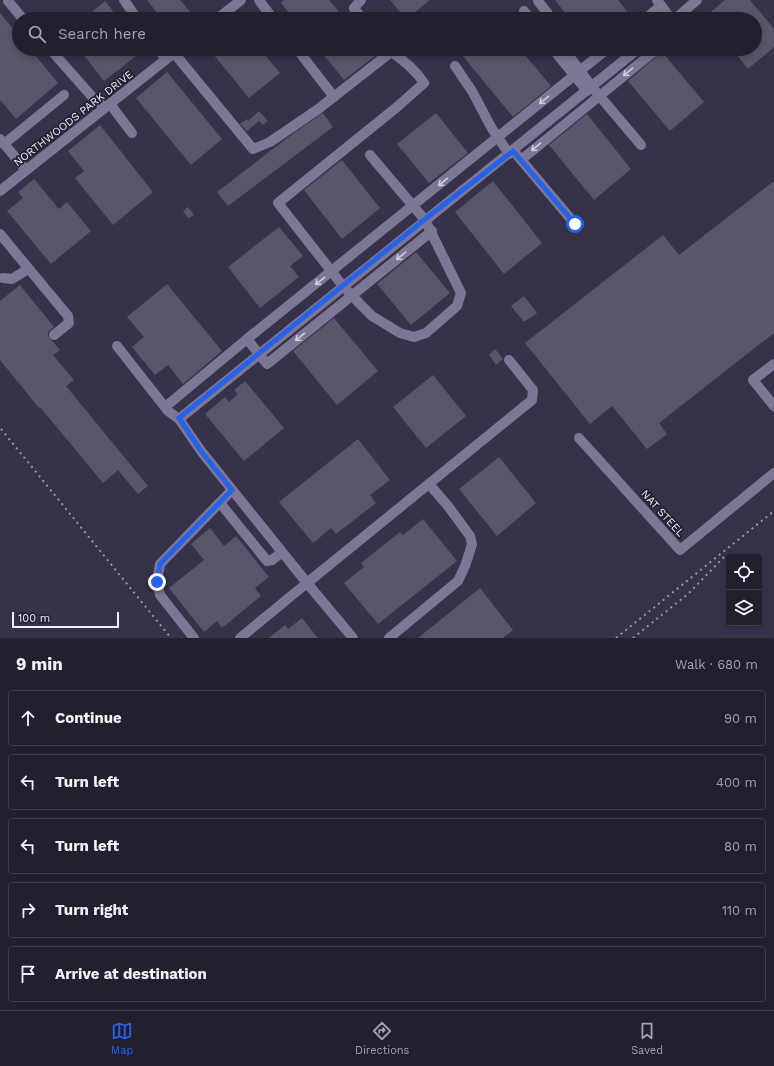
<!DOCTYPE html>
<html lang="en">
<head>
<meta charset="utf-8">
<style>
  body { margin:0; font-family:"Work Sans",sans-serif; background:#2e2c3a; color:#f1f3f6 }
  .controls { position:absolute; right:12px; bottom:12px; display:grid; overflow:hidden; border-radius:4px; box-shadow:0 2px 6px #0003 }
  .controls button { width:36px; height:36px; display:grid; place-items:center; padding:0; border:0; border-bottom:1px solid #3f3d4a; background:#221f2e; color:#f1f3f6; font:20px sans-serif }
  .scale { position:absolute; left:12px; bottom:10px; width:107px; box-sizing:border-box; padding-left:4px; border:2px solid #f3f0fd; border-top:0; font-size:11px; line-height:14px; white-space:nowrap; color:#f3f0fd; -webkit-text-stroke:3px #252032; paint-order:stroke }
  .stop { position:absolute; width:12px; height:12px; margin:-9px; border:3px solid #2563eb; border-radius:50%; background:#fff }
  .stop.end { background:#2563eb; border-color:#fff; box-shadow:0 1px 4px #0008 }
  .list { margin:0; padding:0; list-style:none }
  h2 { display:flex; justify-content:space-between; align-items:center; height:52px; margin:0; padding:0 16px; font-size:17px }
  h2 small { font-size:13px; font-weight:400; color:#a2a2aa }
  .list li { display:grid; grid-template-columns:26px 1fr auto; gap:12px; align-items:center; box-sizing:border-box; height:56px; margin:0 8px 8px; padding:0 8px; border:1px solid #3f3d4a; border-radius:4px }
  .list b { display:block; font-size:15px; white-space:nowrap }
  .list em { font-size:13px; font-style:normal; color:#a2a2aa }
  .icon { flex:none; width:22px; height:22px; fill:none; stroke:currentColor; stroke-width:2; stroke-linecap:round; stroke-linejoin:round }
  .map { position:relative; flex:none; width:774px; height:638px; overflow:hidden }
  .search { position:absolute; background:#221f2e; box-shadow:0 2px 6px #0003; left:12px; right:12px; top:12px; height:44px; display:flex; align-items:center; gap:10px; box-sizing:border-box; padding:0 14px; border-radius:22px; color:#a2a2aa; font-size:15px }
  .sheet { height:372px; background:#221f2e }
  nav { display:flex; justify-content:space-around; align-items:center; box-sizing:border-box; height:56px; border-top:1px solid #3f3d4a; background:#221f2e; font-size:11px; color:#a2a2aa }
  nav a { display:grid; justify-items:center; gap:2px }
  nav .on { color:#2563eb }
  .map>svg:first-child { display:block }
  .built { fill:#37314a; fill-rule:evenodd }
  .building { fill:#5a556a }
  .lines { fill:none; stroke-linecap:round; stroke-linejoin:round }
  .minor { stroke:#7d7694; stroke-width:10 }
  .rail { stroke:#9a96a6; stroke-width:2; stroke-dasharray:2 4; stroke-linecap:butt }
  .oneway { stroke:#d0cbde }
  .route { stroke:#2563eb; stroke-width:5 }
  .labels { text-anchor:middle; stroke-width:3.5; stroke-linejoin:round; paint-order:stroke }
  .street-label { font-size:11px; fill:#f3f0fd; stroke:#252032 }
</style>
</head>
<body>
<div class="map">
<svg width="774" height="638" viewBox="0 0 774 638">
  <rect width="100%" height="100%" fill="#2e293d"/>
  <path class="built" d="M 0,0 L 774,0 L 774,638 L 0,638 ZM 19,19 L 755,19 L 755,49 L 19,49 ZM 729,557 L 759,557 L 759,623 L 729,623 Z"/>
  <g class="building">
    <path d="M 147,0 L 180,0 L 191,13 L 183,19 L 162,19 Z"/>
    <path d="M 284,0 L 329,0 L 345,19 L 294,19 L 281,3 Z"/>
    <path d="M 390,0 L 430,0 L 407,19 L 406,19 Z"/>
    <path d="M 555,0 L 618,0 L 633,19 L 570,19 Z"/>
    <path d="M 725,0 L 750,0 L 774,29 L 774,47 L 748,69 L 732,49 L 755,49 L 755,19 L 702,19 Z"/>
    <path d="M 105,1 L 119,19 L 83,19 Z"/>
    <path d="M 0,13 L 19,36 L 19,49 L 30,49 L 58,83 L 16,119 L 0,100 Z"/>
    <path d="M 79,49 L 145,49 L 104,81 Z"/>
    <path d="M 209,49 L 260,49 L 280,73 L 249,98 Z"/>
    <path d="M 319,49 L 369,49 L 375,56 L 344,80 Z"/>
    <path d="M 457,49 L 520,49 L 551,86 L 513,117 Z"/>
    <path d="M 662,52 L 704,102 L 670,131 L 628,81 Z"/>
    <path d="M 167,72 L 222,139 L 191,165 L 136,98 Z"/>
    <path d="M 259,111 L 268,121 L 263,125 L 259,121 L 247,131 L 240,124 L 247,119 L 248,121 Z"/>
    <path d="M 323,113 L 333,127 L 228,206 L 217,192 L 291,135 Z"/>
    <path d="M 436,113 L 468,153 L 429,183 L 397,144 Z"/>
    <path d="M 587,114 L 631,169 L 594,200 L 549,145 Z"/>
    <path d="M 100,125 L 153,192 L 113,225 L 75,178 L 84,171 L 68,151 Z"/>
    <path d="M 342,160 L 380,208 L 342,239 L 304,190 Z"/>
    <path d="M 34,179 L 59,209 L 67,202 L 91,231 L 51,264 L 7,211 L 23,198 L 18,192 Z"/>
    <path d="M 493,181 L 542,243 L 504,274 L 455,212 Z"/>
    <path d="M 774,181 L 774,333 L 659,423 L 667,434 L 647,449 L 612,406 L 590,424 L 525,343 L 663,235 L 679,255 Z"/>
    <path d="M 188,207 L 194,215 L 188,218 L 183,211 Z"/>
    <path d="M 279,227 L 303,256 L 290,266 L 299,277 L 260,308 L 228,267 Z"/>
    <path d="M 416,252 L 450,293 L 411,325 L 377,284 Z"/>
    <path d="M 167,284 L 222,351 L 183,384 L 168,365 L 155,375 L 132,347 L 144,337 L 127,317 Z"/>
    <path d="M 20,285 L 54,327 L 48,332 L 48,336 L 60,350 L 53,355 L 74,380 L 66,386 L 148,486 L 138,494 L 118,470 L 103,483 L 40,407 L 39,408 L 0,360 L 0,301 Z"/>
    <path d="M 524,296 L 537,313 L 524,322 L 511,306 Z"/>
    <path d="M 334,318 L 378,371 L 337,405 L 293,351 Z"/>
    <path d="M 495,349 L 503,359 L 496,365 L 489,355 Z"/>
    <path d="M 433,375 L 466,416 L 426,448 L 393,407 Z"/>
    <path d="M 245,381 L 284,428 L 244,461 L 205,414 L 225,397 L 229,402 L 238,394 L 234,390 Z"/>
    <path d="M 358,439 L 390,480 L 370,495 L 376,503 L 336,534 L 331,528 L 313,543 L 279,502 Z"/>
    <path d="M 499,457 L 536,503 L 497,536 L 459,489 Z"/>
    <path d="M 423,519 L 457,561 L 378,624 L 344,583 L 364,567 L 361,563 L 400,532 L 403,535 Z"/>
    <path d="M 210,528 L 224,546 L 236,536 L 269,577 L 255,588 L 261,596 L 222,628 L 217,621 L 204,632 L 169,588 L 204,560 L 191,544 Z"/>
    <path d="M 480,588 L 513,630 L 503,638 L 418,638 Z"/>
    <path d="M 302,618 L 318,638 L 269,638 L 285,625 L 288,629 Z"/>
  </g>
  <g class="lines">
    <g class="minor">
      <path d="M 124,0 L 137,19"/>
      <path d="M 259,0 L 273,19"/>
      <path d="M 361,0 L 354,8 L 362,19"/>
      <path d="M 657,0 L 671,19"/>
      <path d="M 8,1 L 23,19"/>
      <path d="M 538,1 L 552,19"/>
      <path d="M 524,11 L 530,19"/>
      <path d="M 217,19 L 241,0"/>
      <path d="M 645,19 L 661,6"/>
      <path d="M 675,19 L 697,0"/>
      <path d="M 50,49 L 95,100 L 105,107"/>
      <path d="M 158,49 L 166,59"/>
      <path d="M 297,49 L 334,97"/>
      <path d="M 553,49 L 587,91"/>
      <path d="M 564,49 L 592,87 L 641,145"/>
      <path d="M 174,53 L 253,149 L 270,142 L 317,110 L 391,52"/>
      <path d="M 455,66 L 472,91 L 491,127 L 509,154"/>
      <path d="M 110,104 L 132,133"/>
      <path d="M 0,139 L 26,170"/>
      <path d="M 4,144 L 64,95"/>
      <path d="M 370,155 L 425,220 L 461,293 L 457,306 L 426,333 L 414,337 L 400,333 L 372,316 L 361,305 L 343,286 L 278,203 L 397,107 L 424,83 C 415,69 401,58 387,49"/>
      <path d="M 517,155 L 575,224"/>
      <path d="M 521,160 L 657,49"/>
      <path d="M 0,191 L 179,49"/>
      <path d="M 0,234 L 68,316 L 69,323 L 54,335"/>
      <path d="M 3,278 L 12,279 L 28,269"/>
      <path d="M 247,339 L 607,49"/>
      <path d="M 117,346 L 168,411 L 179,419"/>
      <path d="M 774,364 L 753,380 L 774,406"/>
      <path d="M 165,407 L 247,339 L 267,364 L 432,231"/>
      <path d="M 579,438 L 680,550 L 774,473"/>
      <path d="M 220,503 L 267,561 L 272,560 L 282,552"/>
      <path d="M 194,638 L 160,595 L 157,582 L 160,564 L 232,490"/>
      <path d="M 240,638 L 307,583 L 201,451 L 179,419 C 332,295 486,173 638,49"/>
      <path d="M 353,638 L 307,583 L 532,400 L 533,390 L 509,360"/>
      <path d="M 389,638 L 458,581 L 465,566 L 470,551 L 472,544 L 470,536 L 448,506 L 429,484"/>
    </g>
    <g class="rail">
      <path d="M 1,429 L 171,638"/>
      <path d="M 616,638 L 774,511"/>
      <path d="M 633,638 L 689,593 L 724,557"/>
    </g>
  </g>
  <defs><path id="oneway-shaft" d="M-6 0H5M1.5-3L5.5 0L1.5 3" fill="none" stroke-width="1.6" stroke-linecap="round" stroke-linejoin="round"/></defs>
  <g class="oneway">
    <use href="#oneway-shaft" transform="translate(628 72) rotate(141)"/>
    <use href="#oneway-shaft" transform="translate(544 100) rotate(141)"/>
    <use href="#oneway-shaft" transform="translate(536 147) rotate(140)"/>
    <use href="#oneway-shaft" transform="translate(443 182) rotate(141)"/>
    <use href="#oneway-shaft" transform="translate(401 256) rotate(141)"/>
    <use href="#oneway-shaft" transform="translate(320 281) rotate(142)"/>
    <use href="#oneway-shaft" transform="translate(300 337) rotate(141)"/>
  </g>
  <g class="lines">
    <path class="route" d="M 157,582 L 160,564 L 232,490 L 201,451 L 179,418 L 424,220 L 513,151 L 575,224"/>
  </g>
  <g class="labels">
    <g class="street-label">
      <text transform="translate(73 118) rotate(-38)" y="4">NORTHWOODS PARK DRIVE</text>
      <text transform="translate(663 513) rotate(48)" y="4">NAT STEEL</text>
    </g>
  </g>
</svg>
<div class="controls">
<button><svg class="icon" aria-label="locate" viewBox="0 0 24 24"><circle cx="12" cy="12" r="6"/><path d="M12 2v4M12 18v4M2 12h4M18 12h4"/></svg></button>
<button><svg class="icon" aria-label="layers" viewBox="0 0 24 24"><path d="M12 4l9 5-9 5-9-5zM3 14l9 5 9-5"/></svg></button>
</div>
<div class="scale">100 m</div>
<div class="stop" style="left:575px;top:224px"></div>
<div class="stop end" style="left:157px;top:582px"></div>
<div class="search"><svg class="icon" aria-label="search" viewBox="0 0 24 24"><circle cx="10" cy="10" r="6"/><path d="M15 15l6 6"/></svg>Search here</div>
</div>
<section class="sheet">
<h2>9 min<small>Walk · 680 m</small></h2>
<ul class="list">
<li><svg class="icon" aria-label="ahead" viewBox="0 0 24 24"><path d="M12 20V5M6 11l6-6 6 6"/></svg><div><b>Continue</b></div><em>90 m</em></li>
<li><svg class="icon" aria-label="left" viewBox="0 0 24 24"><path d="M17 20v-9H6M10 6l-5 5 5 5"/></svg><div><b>Turn left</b></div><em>400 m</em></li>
<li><svg class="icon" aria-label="left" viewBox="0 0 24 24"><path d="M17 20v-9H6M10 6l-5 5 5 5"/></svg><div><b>Turn left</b></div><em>80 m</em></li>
<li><svg class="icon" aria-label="right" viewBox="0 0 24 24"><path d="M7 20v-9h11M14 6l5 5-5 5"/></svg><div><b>Turn right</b></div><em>110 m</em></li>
<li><svg class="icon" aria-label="arrive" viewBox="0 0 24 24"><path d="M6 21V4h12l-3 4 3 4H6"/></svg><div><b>Arrive at destination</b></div></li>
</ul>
</section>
<nav>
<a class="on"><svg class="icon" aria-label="map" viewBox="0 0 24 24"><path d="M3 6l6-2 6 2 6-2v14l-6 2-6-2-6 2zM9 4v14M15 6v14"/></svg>Map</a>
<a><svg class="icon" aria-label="directions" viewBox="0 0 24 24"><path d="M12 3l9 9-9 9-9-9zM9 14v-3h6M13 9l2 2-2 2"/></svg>Directions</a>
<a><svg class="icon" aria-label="saved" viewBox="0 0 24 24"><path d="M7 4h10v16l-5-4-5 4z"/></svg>Saved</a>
</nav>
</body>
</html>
